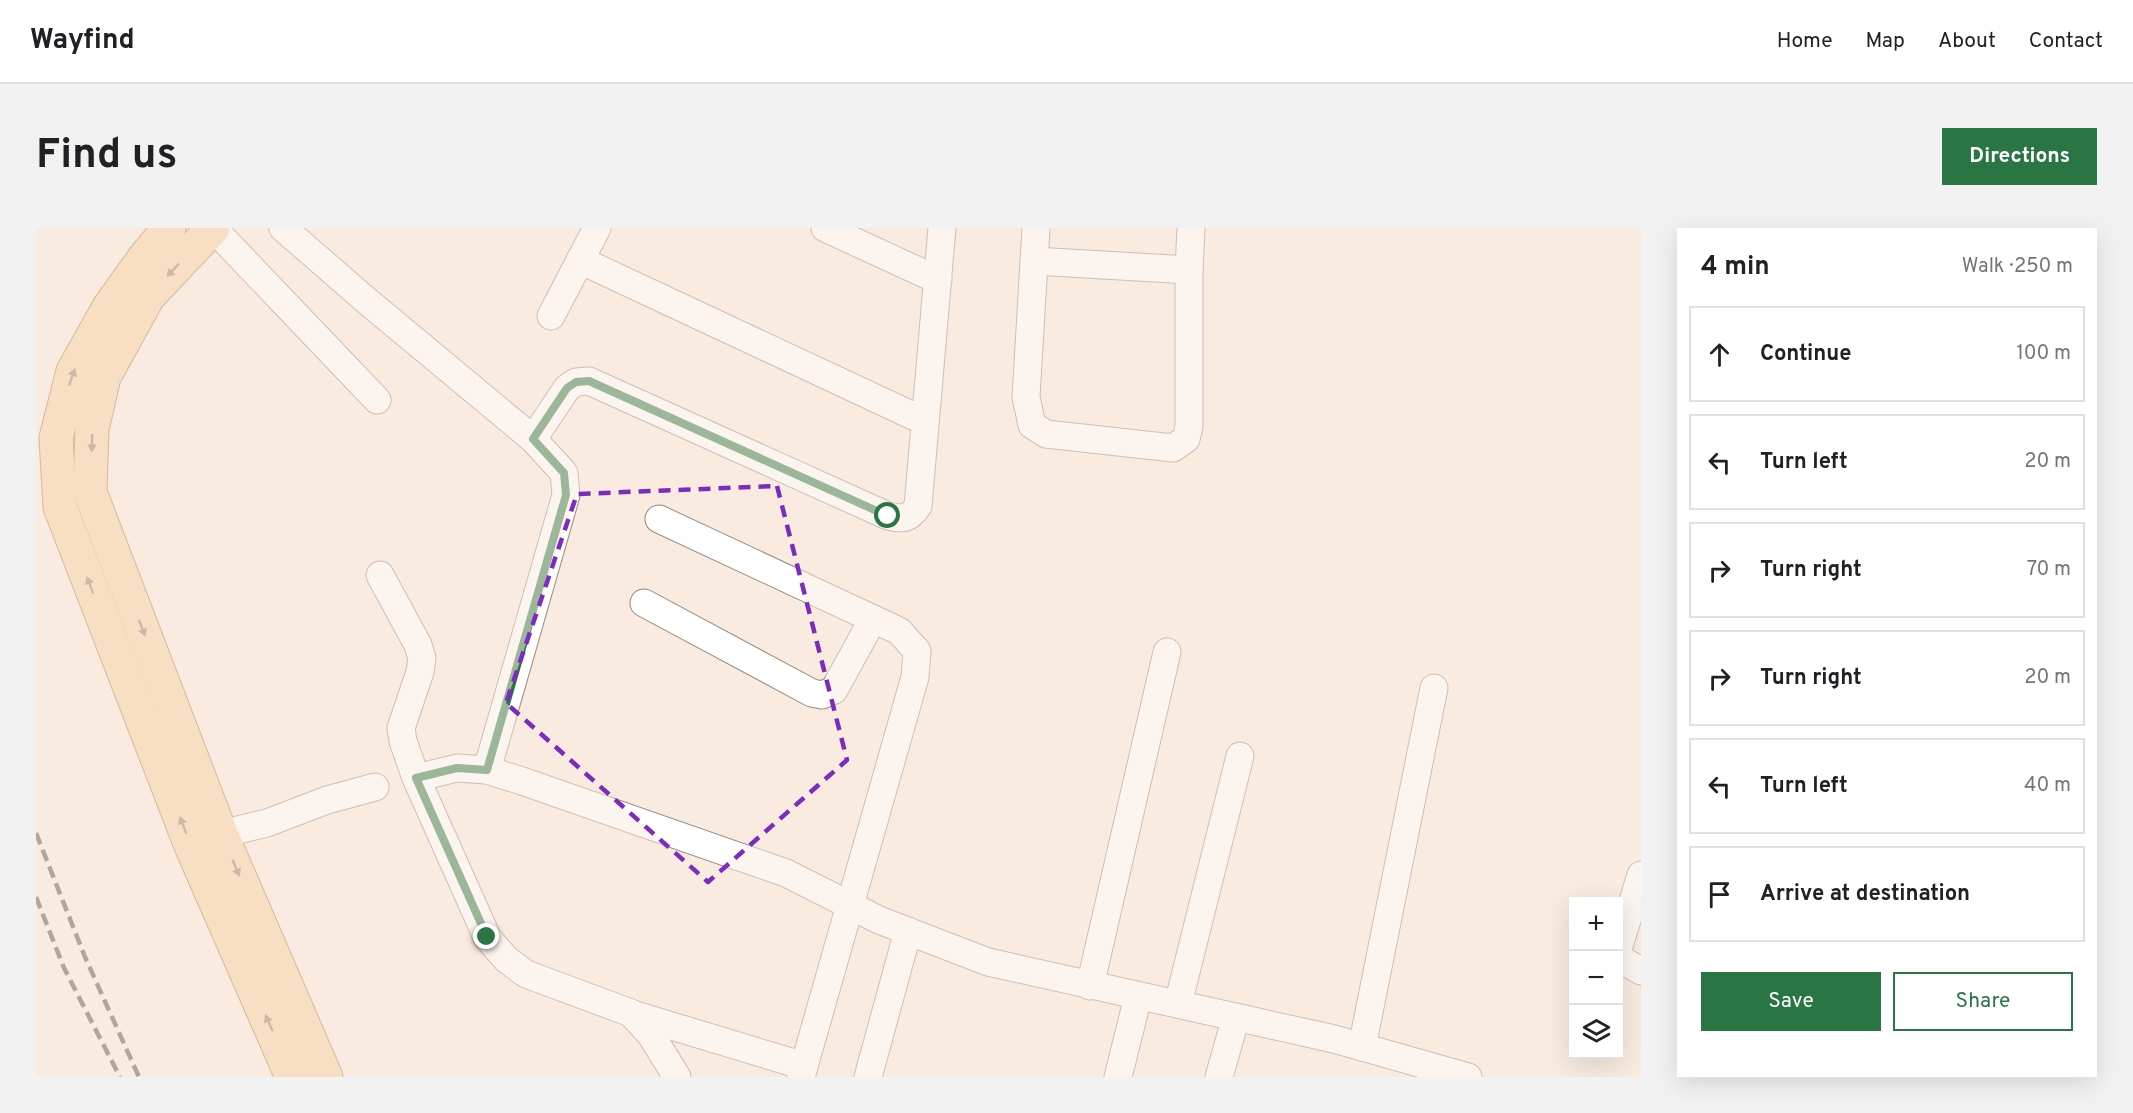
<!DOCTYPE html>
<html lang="en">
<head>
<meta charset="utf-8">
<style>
  body { margin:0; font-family:Overpass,sans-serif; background:#f2f2f2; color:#202124 }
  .controls { position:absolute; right:18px; bottom:18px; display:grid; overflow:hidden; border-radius:0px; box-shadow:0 6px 24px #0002 }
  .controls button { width:54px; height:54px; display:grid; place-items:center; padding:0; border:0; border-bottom:2px solid #e0e0e0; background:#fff; color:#202124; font:30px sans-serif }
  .stop { position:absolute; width:18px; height:18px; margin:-14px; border:4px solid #297543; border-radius:50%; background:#fff }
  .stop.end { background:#297543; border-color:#fff; box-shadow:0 2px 6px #0008 }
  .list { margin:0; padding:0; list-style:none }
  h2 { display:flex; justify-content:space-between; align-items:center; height:78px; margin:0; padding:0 24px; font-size:26px }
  h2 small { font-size:20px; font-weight:400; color:#757577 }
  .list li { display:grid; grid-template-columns:39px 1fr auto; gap:18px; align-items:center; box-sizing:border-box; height:96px; margin:0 12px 12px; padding:0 12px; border:2px solid #e0e0e0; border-radius:0px }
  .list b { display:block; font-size:22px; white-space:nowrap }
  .list em { font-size:20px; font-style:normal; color:#757577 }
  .actions { display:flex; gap:12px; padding:18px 24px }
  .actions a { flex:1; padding:14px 0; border:2px solid #297543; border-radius:0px; text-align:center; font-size:21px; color:#297543 }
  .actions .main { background:#297543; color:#fff }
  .icon { flex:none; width:33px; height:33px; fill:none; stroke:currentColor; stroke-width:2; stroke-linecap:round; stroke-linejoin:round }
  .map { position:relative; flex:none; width:1605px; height:849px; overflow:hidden; border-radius:0px }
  header { display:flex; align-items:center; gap:36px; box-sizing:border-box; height:84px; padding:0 30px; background:#fff; border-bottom:2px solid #e0e0e0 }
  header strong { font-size:28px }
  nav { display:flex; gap:33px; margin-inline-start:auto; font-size:21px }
  .intro { display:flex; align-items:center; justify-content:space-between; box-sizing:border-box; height:144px; padding:0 36px }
  h1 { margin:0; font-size:42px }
  .button { padding:15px 27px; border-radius:0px; background:#297543; color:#fff; font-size:21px; font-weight:700 }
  main { display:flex; gap:36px; padding:0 36px }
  aside { flex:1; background:#fff; border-radius:0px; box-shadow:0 6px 24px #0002 }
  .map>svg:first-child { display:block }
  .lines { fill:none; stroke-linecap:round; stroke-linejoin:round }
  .minor-casing { stroke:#988b81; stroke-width:29 }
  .major-casing { stroke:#a77d49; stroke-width:35 }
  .minor { stroke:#fff; stroke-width:27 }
  .major { stroke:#f5d0a1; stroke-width:33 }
  .rail { stroke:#58524c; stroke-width:4.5; stroke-dasharray:12 6; stroke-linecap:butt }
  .oneway { fill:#967f64 }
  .route { stroke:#297543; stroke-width:8 }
  .marked { fill:none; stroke:#7b2cbf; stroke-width:4.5; stroke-dasharray:12 8; stroke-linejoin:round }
</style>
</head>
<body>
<header>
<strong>Wayfind</strong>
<nav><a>Home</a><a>Map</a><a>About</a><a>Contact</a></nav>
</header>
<div class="intro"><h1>Find us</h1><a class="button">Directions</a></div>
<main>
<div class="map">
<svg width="1605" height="849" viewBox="0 0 1605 849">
  <rect width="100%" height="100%" fill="#f9ebe0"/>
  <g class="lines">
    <g class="minor-casing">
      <g id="minor">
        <path d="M 177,0 L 341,172"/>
        <path d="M 247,0 L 331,73 L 497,211 L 531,160 L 540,154 L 553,153 L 852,288 C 868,291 872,292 882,278 L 906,0"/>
        <path d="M 789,0 L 902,52"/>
        <path d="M 1000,0 L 990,169 L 996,197 L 1010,206 L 1137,220 L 1150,211 L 1153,199 L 1153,42 L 1155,0"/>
        <path d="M 544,32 L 888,193"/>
        <path d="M 998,33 L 1153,42"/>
        <path d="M 515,88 L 561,0"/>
        <path d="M 623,291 L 863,403 L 881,423 L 879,449 L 765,849"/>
        <path d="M 344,347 L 382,417 L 386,430 L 384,444 L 365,500 L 367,513 L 380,550 L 451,709 L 470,731 L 490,746 L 595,785 L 615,807 L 641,849"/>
        <path d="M 608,375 L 776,465 L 786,467 L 798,462 L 837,391"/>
        <path d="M 451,542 L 530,267 L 528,245 L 497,211"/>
        <path d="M 380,550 L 421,540 L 451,542 L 486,553 L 750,645 L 843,692 L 952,734 L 1298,811 L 1432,849"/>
        <path d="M 185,606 L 231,595 L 291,572 L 339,559"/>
        <path d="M 1582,721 L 1605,647"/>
        <path d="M 1582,724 L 1584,731 L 1605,743"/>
        <path d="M 1054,758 L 1131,424"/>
        <path d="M 1142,776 L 1204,528"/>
        <path d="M 596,786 L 768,838"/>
        <path d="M 1326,819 L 1398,460"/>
        <path d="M 832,849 L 872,703"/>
        <path d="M 1082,849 L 1102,769"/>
        <path d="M 1183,849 L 1200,789"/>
      </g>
    </g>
    <g class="major-casing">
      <g id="major">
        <path d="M 133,0 L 108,30 L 73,79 L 37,143 L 20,210 L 24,279 L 155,618 L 256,849"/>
        <path d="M 177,0 L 112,69 L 68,149 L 56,201 L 54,264 L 185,606 L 290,849"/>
      </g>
    </g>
    <use href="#minor" class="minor"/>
    <use href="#major" class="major"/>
    <g class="rail">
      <path d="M 0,605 L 49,729 L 103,849"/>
      <path d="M 0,669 L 28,740 L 84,849"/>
    </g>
  </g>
  <defs><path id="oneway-solid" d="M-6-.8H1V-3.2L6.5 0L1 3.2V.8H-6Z" transform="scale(1.5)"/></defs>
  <g class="oneway">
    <use href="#oneway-solid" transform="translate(137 42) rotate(134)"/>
    <use href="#oneway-solid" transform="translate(36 149) rotate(-71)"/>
    <use href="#oneway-solid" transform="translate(56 215) rotate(92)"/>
    <use href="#oneway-solid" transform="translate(54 357) rotate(-111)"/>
    <use href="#oneway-solid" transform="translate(106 400) rotate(69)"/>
    <use href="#oneway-solid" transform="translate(147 597) rotate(-111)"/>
    <use href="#oneway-solid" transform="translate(200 640) rotate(67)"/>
    <use href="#oneway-solid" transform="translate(233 795) rotate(-114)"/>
  </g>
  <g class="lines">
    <path class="route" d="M 451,709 L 380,550 L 421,540 L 451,542 L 530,267 L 528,245 L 497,211 L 531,160 L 540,154 L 553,153 L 852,288"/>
  </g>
  <path d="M0 0H1605V849H0ZM 741,258 L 811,532 L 672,654 L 470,475 L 541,266 Z" fill="#f9ebe0" fill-opacity=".55" fill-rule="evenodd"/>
  <path class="marked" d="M 741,258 L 811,532 L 672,654 L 470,475 L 541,266 Z"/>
</svg>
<div class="controls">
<button>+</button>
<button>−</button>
<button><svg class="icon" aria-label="layers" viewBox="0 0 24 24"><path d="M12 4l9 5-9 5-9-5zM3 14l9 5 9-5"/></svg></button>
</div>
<div class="stop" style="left:852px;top:288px"></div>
<div class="stop end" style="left:451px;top:709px"></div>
</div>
<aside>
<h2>4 min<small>Walk · 250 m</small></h2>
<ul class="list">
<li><svg class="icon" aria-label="ahead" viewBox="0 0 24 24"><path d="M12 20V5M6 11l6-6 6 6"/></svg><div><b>Continue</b></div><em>100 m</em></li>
<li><svg class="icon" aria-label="left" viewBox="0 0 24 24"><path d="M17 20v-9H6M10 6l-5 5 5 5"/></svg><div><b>Turn left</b></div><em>20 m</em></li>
<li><svg class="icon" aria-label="right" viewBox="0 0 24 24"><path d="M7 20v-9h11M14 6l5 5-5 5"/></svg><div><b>Turn right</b></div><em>70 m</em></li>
<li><svg class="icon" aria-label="right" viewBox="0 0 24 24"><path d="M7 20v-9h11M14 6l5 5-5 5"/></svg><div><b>Turn right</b></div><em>20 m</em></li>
<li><svg class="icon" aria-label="left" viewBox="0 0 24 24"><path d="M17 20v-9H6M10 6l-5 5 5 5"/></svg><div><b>Turn left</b></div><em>40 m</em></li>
<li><svg class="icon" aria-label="arrive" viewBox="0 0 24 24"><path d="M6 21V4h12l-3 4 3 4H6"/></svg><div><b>Arrive at destination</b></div></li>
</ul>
<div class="actions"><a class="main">Save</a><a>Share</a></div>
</aside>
</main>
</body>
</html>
